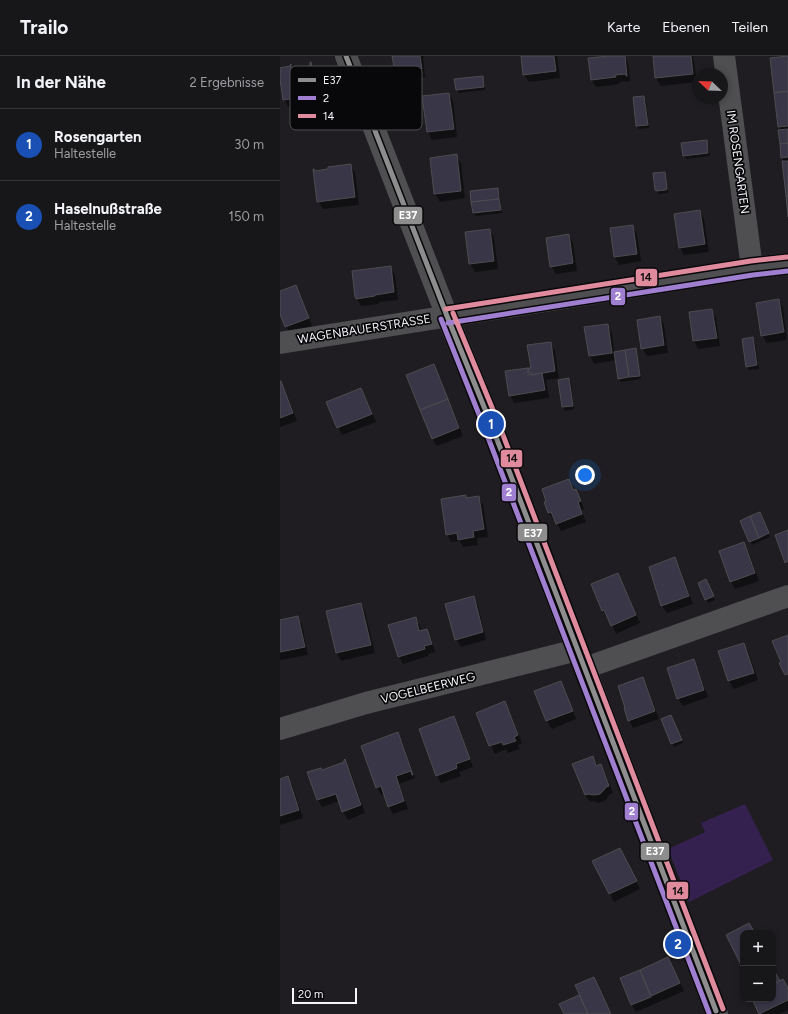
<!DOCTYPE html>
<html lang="de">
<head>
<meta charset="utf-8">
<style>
  body { margin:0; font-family:Figtree,sans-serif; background:#242326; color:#f1f3f6 }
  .controls { position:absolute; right:12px; bottom:12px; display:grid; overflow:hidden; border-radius:8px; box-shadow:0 2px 6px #0003 }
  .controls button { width:36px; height:36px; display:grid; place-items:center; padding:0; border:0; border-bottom:1px solid #363538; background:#171619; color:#f1f3f6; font:20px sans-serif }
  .compass { position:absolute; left:412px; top:12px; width:36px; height:36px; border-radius:50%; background:#171619; box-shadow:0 2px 6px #0003; rotate:293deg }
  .scale { position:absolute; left:12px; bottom:10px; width:65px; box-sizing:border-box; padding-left:4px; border:2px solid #f5f4f8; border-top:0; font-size:11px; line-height:14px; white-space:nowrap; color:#f5f4f8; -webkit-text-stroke:3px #08070a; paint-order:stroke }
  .you { position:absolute; left:305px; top:419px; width:14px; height:14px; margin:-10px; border:3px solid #fff; border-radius:50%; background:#1a73e8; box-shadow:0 0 0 6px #1a73e833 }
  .badge { display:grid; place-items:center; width:26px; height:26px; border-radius:50%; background:#8c9099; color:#fff; font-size:13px; font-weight:700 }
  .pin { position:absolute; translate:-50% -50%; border:2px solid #fff; box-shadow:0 1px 4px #0006 }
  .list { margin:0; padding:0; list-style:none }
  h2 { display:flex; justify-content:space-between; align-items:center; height:52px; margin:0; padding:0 16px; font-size:17px }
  h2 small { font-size:13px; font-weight:400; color:#9e9fa2 }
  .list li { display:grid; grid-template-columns:26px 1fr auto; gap:12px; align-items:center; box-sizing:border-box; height:72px; padding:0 16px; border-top:1px solid #363538 }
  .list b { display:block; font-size:15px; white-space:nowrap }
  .list p { margin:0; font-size:13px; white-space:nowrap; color:#9e9fa2 }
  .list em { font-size:13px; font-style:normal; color:#9e9fa2 }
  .map { position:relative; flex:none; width:508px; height:958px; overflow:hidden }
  header { display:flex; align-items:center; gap:24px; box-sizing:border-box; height:56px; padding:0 20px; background:#171619; border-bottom:1px solid #363538 }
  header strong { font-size:19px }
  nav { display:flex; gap:22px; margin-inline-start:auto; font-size:14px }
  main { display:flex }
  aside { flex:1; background:#171619 }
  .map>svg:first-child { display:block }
  .green { fill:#35214f }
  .shadow { fill:#0007 }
  .building { fill:#393747; stroke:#4d4c4f }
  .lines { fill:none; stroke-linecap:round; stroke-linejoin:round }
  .minor { stroke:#4f4e51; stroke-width:22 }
  .bus-1-casing { stroke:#08070a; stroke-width:8 }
  .bus-2-casing { stroke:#08070a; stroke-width:8 }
  .bus-3-casing { stroke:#08070a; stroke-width:8 }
  .bus-1 { stroke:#8d8d8d; stroke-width:5 }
  .bus-2 { stroke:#a07ed0; stroke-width:5 }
  .bus-3 { stroke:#e08b9d; stroke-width:5 }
  .labels { text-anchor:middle; stroke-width:3.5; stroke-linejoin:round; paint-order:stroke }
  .street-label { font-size:12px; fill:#f5f4f8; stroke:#08070a }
  .key { fill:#08070a; stroke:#4f4e51; stroke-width:1 }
  .key-label { font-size:11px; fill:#f5f4f8 }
  .line-badge { stroke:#08070a; stroke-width:1.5 }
  .badge-label { font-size:11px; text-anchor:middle; font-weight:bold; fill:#fff }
  .pale-badge-label { font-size:11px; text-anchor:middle; font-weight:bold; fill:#111 }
</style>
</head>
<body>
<header>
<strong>Trailo</strong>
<nav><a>Karte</a><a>Ebenen</a><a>Teilen</a></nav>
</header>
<main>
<aside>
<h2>In der Nähe<small>2 Ergebnisse</small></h2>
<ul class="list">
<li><span class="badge" style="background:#1a4fb4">1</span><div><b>Rosengarten</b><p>Haltestelle</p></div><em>30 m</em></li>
<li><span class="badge" style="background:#1a4fb4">2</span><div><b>Haselnußstraße</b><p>Haltestelle</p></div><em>150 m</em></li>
</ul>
</aside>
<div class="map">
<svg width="508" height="958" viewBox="0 0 508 958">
  <rect width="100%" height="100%" fill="#1f1d21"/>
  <path class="green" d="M 465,748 L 493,804 L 409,846 L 388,793 L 425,776 L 421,767 Z"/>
  <g class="shadow">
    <path d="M 113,0 L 143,0 L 145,21 L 120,24 L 115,17 Z"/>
    <path d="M 242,0 L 277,0 L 280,22 L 249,26 L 244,19 Z"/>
    <path d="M 337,0 L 344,0 L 348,7 L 350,25 L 339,26 L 339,28 L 316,31 L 311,23 Z"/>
    <path d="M 374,0 L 413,0 L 417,26 L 381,30 L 376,22 Z"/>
    <path d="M 508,1 L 508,152 L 505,106 L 502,102 L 501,75 L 499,70 Z"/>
    <path d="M 31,10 L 36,18 L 39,47 L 8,51 L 4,43 L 0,13 L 11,11 L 11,13 Z"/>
    <path d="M 202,21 L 204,24 L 205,34 L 179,37 L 177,33 Z"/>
    <path d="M 169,38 L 173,45 L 177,81 L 152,84 L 148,76 L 143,41 Z"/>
    <path d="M 363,41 L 366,44 L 369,72 L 359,73 L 357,70 Z"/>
    <path d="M 426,85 L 428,88 L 430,100 L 406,103 L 404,99 Z"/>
    <path d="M 176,100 L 181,107 L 185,142 L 160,146 L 155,138 Z"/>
    <path d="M 70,109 L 75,117 L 79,149 L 43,153 L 38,145 Z"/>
    <path d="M 384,117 L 386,121 L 388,137 L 379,138 L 376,134 Z"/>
    <path d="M 217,133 L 219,136 L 222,157 L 196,160 L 193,157 Z"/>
    <path d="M 420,156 L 424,163 L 429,196 L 404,199 L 400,191 Z"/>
    <path d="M 352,170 L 357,178 L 361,205 L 339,209 L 335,201 Z"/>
    <path d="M 210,174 L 214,182 L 218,213 L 195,216 L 190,208 L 186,177 Z"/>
    <path d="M 289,179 L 293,187 L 297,215 L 276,218 L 271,210 Z"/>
    <path d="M 110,211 L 115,219 L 118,244 L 99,246 L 99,248 L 81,250 L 76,241 Z"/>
    <path d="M 15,230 L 20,238 L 32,270 L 10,278 L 6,270 L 0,255 L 0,236 Z"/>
    <path d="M 499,244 L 503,252 L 507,284 L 487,287 L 482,279 Z"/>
    <path d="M 431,254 L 436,262 L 440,290 L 418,293 L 414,285 L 410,257 Z"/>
    <path d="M 380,261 L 384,269 L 388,297 L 367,300 L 362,292 Z"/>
    <path d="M 327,269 L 332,277 L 334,295 L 311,299 L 311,301 L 355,293 L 357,297 L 361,323 L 341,326 L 339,323 L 336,304 L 314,308 L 310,300 Z"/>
    <path d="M 472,282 L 475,286 L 479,313 L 469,314 L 467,311 Z"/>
    <path d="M 270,287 L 275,295 L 279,324 L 289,323 L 291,326 L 294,353 L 285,355 L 283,351 L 279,322 L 266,324 L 269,342 L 234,347 L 230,339 L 226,316 L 252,313 Z"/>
    <path d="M 154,309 L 158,317 L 183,380 L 157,390 L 152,383 Z"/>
    <path d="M 0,326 L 5,334 L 17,365 L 0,371 Z"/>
    <path d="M 81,333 L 85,341 L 96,366 L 62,379 L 58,371 Z"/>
    <path d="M 288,424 L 294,435 L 296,434 L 300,442 L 304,453 L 301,454 L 306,466 L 281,475 L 275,464 L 274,465 L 269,457 L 265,446 Z"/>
    <path d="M 185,440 L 187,443 L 199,442 L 203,449 L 208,481 L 197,482 L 198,489 L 183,491 L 180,485 L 171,486 L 167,478 Z"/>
    <path d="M 481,461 L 490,481 L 472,489 L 461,465 Z"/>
    <path d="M 464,488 L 468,495 L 479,525 L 455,533 L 451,526 Z"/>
    <path d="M 394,503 L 399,510 L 413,548 L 387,557 L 382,550 L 372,520 Z"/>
    <path d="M 338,518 L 342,526 L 360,567 L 336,578 L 329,562 L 327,562 L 323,555 Z"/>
    <path d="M 428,528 L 435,544 L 428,547 L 426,543 Z"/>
    <path d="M 193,541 L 198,549 L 206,584 L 181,591 L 176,583 Z"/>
    <path d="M 81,548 L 85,556 L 95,597 L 61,605 L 57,597 L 47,556 Z"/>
    <path d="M 17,561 L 22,569 L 28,599 L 0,604 L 0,565 Z"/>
    <path d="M 135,562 L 140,570 L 141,576 L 147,574 L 151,582 L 155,596 L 148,598 L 148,600 L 123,608 L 119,600 Z"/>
    <path d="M 463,588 L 468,595 L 478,624 L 454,633 L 449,625 L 439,596 Z"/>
    <path d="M 413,605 L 417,612 L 428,641 L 403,650 L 398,643 L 388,613 Z"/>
    <path d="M 363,622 L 367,630 L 379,663 L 353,672 L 349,664 Z"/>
    <path d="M 280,626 L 285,634 L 296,663 L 272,673 L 267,665 L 256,636 Z"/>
    <path d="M 224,647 L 229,654 L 242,687 L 238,689 L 239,693 L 228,697 L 226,693 L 215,698 L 211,690 L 198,657 Z"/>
    <path d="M 174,661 L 178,669 L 193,711 L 179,716 L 181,720 L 161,727 L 157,720 Z"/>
    <path d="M 393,664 L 403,687 L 394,691 L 392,687 Z"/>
    <path d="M 118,677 L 122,685 L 135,722 L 119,728 L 128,753 L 113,758 L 109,750 L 105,738 L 101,739 L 97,732 L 83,690 Z"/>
    <path d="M 312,702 L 317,710 L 320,709 L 325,717 L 333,737 L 330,738 L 326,744 L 319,747 L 313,745 L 310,746 L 305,739 Z"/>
    <path d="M 65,706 L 70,714 L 85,757 L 68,764 L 63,756 L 59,745 L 42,751 L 38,744 L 41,715 Z"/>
    <path d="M 7,721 L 12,729 L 23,762 L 0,769 L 0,724 Z"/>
    <path d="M 344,800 L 360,833 L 334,846 L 314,806 Z"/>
    <path d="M 388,902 L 392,910 L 404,935 L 356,956 L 352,949 L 341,923 Z"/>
    <path d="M 493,914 L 500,927 L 508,933 L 508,954 L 500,958 L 481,958 L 473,943 L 493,943 Z"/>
    <path d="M 314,922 L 331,958 L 285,958 L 281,948 L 301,940 Z"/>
  </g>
  <g class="building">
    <path d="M 112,0 L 140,0 L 142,13 L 115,17 Z"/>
    <path d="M 241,0 L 274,0 L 276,15 L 243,19 Z"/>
    <path d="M 329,0 L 345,0 L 347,20 L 346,20 L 346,18 L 335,19 L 336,21 L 311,24 L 308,2 Z"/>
    <path d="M 373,0 L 411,0 L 413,18 L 375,22 Z"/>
    <path d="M 508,0 L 508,35 L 494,37 L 490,2 Z"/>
    <path d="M 30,6 L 31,6 L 36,39 L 3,44 L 0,23 L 0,12 L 10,10 L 10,9 L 11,8 L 11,12 L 30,10 Z"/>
    <path d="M 203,20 L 204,31 L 176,34 L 174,23 Z"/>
    <path d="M 508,35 L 508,70 L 498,71 L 494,37 Z"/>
    <path d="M 169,37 L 174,73 L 147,76 L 142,40 Z"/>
    <path d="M 364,40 L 368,69 L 356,70 L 353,41 Z"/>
    <path d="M 508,73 L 508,87 L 500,88 L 498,74 Z"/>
    <path d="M 427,84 L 428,97 L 403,100 L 401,87 Z"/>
    <path d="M 508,87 L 508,101 L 501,102 L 500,88 Z"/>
    <path d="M 177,98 L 181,135 L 154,138 L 150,102 Z"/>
    <path d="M 502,105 L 508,105 L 508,140 L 506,140 Z"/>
    <path d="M 71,108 L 75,141 L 37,146 L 33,113 L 34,113 L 35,115 L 48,113 L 48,111 Z"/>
    <path d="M 385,116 L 387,133 L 386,134 L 376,135 L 375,134 L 373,117 Z"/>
    <path d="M 218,132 L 219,143 L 191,146 L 190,135 Z"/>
    <path d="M 506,140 L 508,140 L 508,161 Z"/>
    <path d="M 219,143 L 221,154 L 193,157 L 191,146 Z"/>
    <path d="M 420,154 L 425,188 L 399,192 L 394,158 Z"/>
    <path d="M 353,169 L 357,198 L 334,201 L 330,172 Z"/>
    <path d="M 210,173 L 214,205 L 189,208 L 185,176 Z"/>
    <path d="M 289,178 L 293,207 L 270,211 L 266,182 Z"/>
    <path d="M 111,210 L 114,236 L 95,239 L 95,240 L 76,243 L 76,241 L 75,241 L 72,215 Z"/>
    <path d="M 16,229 L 29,262 L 5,271 L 0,258 L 0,235 Z"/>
    <path d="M 499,243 L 504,276 L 481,280 L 476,247 Z"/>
    <path d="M 432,253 L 437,282 L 413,285 L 409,256 Z"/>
    <path d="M 380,260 L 384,289 L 361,293 L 357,264 Z"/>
    <path d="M 328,268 L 332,297 L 309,300 L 304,271 Z"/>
    <path d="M 473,281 L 477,309 L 466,311 L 462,283 Z"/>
    <path d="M 271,286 L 275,315 L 252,319 L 252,317 L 249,317 L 248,312 L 251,312 L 247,289 Z"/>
    <path d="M 356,292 L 360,320 L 349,321 L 345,294 Z"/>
    <path d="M 345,294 L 349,321 L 338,323 L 334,296 Z"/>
    <path d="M 154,308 L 168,343 L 140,354 L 126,319 Z"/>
    <path d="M 248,312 L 248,318 L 252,318 L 252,319 L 262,317 L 265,334 L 229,340 L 225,315 Z"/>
    <path d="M 289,322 L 293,350 L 282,351 L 278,324 Z"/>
    <path d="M 0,325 L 1,325 L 13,357 L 0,362 Z"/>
    <path d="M 81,332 L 92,358 L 57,372 L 46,346 Z"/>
    <path d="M 168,343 L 179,372 L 152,383 L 140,354 Z"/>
    <path d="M 289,423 L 293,434 L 296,433 L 301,445 L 298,446 L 302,458 L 276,468 L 271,456 L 268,457 L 264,446 L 266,445 L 262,433 Z"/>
    <path d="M 186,439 L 186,442 L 199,440 L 204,473 L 193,475 L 194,481 L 178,484 L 177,477 L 166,479 L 161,443 Z"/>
    <path d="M 480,456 L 489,477 L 479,482 L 470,460 Z"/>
    <path d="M 470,460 L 479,482 L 469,486 L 460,465 Z"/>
    <path d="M 508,474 L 508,505 L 505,507 L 495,479 Z"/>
    <path d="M 464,486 L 475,517 L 450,526 L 439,495 Z"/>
    <path d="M 395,501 L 409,540 L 381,550 L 369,511 Z"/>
    <path d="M 338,517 L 356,559 L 331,570 L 324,554 L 322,555 L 311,528 Z"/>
    <path d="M 426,523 L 434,540 L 425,544 L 418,527 Z"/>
    <path d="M 194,540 L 203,576 L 175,584 L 165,548 Z"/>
    <path d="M 81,547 L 91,589 L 56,597 L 46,555 Z"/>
    <path d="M 18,560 L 25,591 L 0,596 L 0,564 Z"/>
    <path d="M 136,561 L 139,575 L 147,573 L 152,588 L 144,590 L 145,593 L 118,601 L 108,569 Z"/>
    <path d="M 508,579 L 508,618 L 505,619 L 499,607 L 501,606 L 492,585 Z"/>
    <path d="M 464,587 L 474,617 L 448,625 L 438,595 Z"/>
    <path d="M 414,603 L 424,634 L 397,643 L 387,612 Z"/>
    <path d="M 363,621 L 375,655 L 348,665 L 344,652 L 345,652 L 338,630 Z"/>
    <path d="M 281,625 L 293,655 L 266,665 L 254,635 Z"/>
    <path d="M 225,645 L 238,679 L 234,681 L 236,685 L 223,689 L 222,686 L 209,690 L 196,657 Z"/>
    <path d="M 391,659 L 402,684 L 391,688 L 381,663 Z"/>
    <path d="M 174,660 L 190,703 L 176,708 L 177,712 L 156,720 L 139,673 Z"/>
    <path d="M 118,676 L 133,719 L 132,719 L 131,715 L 116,720 L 124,745 L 108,751 L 101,730 L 96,732 L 81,690 Z"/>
    <path d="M 313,700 L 316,710 L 321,708 L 329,730 L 326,731 L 324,734 L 320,738 L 314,739 L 308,738 L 305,739 L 292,708 Z"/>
    <path d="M 65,703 L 81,749 L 62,756 L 56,738 L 37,744 L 27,716 L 41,712 L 42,714 L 64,706 L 64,704 Z"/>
    <path d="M 8,720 L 19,754 L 0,760 L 0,723 Z"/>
    <path d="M 340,792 L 357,825 L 329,838 L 312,805 Z"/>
    <path d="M 469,867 L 475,877 L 463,877 L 463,908 L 461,909 L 446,879 Z"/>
    <path d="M 388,901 L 400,927 L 371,940 L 360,914 Z"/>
    <path d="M 493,913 L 500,925 L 493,929 Z"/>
    <path d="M 360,914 L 371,941 L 351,949 L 340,922 Z"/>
    <path d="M 314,921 L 331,958 L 308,958 L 295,929 Z"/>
    <path d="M 503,923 L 508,932 L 508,944 L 479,958 L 472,943 L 493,943 L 493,929 Z"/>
    <path d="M 299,939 L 308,958 L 284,958 L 279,948 Z"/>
  </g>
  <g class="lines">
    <g class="minor">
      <path d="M 66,0 L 167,260 L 211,368 L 297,594 L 305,612 L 437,958"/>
      <path d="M 444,0 L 472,212"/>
      <path d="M 0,287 L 472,212 L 508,208"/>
      <path d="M 305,612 L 508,540"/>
      <path d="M 0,673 L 86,647 L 297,594"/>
    </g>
    <g class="bus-1-casing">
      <path id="bus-1" d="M 66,0 L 167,260 L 211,368 L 436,955"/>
    </g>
    <g class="bus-2-casing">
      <g id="bus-2">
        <path d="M 161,263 L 204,371 L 429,957"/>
        <path d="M 168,267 L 473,219 L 508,215"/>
      </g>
    </g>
    <g class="bus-3-casing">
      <g id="bus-3">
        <path d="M 166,253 L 471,205 L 507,201"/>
        <path d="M 173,257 L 218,366 L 443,953"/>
      </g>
    </g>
    <use href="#bus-1" class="bus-1"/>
    <use href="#bus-2" class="bus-2"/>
    <use href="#bus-3" class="bus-3"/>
  </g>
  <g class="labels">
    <g class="street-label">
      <text transform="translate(458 106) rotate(82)" y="4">IM ROSENGARTEN</text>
      <text transform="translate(84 273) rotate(-9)" y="4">WAGENBAUERSTRASSE</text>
      <text transform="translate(148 632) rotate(-14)" y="4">VOGELBEERWEG</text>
    </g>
  </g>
  <rect x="10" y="10" width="132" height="64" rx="6" class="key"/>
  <rect x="18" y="22" width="18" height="4" fill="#8d8d8d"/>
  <rect x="18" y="40" width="18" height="4" fill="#a07ed0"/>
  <rect x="18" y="58" width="18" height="4" fill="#e08b9d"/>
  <g class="key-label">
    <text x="43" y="28">E37</text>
    <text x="43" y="46">2</text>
    <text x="43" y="64">14</text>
  </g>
  <g class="line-badge">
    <rect x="113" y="150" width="30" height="19" rx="4" fill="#8d8d8d"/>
    <rect x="355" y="212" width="23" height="19" rx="4" fill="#e08b9d"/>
    <rect x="330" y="231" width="16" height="19" rx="4" fill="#a07ed0"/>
    <rect x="220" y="393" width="23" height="19" rx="4" fill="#e08b9d"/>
    <rect x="221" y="427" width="16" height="19" rx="4" fill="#a07ed0"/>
    <rect x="237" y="467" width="31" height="19" rx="4" fill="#8d8d8d"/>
    <rect x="344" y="746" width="15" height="19" rx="4" fill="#a07ed0"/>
    <rect x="360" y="786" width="30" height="19" rx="4" fill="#8d8d8d"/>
    <rect x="386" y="825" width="23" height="19" rx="4" fill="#e08b9d"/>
  </g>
  <g class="badge-label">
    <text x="128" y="163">E37</text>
    <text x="338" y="244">2</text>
    <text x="229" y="440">2</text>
    <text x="253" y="481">E37</text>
    <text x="352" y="759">2</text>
    <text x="375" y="799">E37</text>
  </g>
  <g class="pale-badge-label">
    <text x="366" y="225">14</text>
    <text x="232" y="406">14</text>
    <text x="398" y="839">14</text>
  </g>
</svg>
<div class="controls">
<button>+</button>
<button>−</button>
</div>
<svg class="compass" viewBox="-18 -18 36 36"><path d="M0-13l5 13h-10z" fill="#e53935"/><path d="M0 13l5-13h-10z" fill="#9e9fa2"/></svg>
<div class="scale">20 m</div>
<div class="you"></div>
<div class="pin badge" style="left:211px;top:368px;background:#1a4fb4">1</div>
<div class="pin badge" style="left:398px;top:888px;background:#1a4fb4">2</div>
</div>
</main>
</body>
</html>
